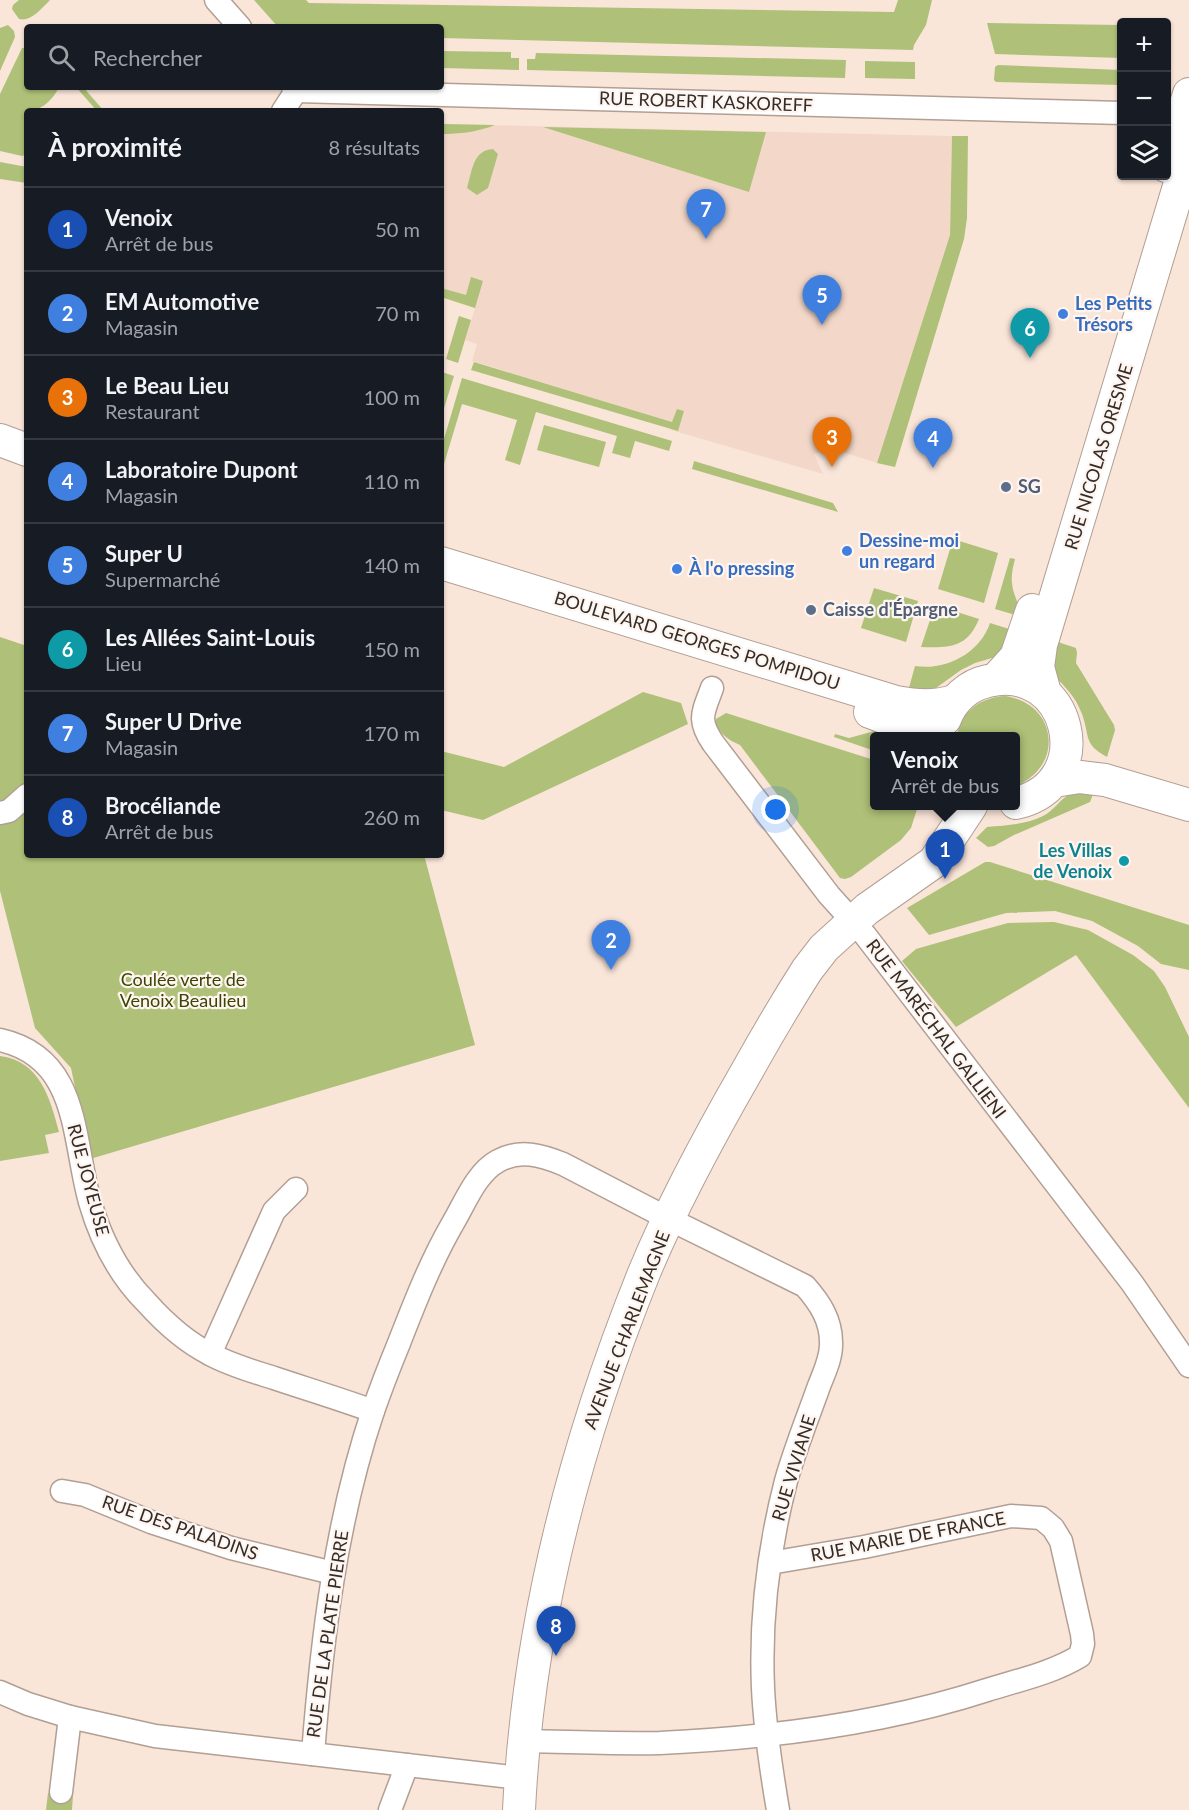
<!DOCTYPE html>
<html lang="fr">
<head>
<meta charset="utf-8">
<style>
  body { margin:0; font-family:Lato,sans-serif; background:#242831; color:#f1f3f6 }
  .controls { position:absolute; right:18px; top:18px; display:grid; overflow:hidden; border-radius:6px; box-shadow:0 2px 4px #0004 }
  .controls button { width:54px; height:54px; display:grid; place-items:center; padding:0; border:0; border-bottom:2px solid #363941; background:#171b24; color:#f1f3f6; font:30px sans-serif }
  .you { position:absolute; left:776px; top:810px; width:21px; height:21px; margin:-15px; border:4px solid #fff; border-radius:50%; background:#1a73e8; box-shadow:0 0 0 9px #1a73e833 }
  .badge { display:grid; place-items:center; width:39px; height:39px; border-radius:50%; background:#2563eb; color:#fff; font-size:20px; font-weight:700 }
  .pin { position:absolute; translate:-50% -50px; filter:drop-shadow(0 2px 3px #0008) }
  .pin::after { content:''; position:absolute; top:32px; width:21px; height:18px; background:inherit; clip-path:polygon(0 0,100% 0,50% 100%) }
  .popup { position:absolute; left:870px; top:732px; width:150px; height:78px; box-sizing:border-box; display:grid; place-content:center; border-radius:6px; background:#171b24; filter:drop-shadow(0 2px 4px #0005); font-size:20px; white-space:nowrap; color:#9ea1a6 }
  .popup b { font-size:22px; color:#f1f3f6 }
  .popup::after { content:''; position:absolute; left:50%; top:100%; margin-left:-12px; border:12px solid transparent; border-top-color:#171b24 }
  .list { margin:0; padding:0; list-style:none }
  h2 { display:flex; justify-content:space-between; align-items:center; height:78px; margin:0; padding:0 24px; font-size:26px }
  h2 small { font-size:20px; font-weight:400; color:#9ea1a6 }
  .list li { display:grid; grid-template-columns:39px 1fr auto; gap:18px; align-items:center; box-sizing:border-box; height:84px; padding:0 24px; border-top:2px solid #363941 }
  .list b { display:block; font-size:22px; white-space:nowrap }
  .list p { margin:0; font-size:20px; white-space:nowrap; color:#9ea1a6 }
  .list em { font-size:20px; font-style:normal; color:#9ea1a6 }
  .icon { flex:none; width:33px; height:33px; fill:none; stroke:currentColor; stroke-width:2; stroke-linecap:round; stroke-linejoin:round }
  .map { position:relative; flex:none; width:1189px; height:1810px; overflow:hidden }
  .search { position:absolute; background:#171b24; box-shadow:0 2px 4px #0004; left:24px; top:24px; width:420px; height:66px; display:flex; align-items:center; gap:15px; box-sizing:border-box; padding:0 21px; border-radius:6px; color:#9ea1a6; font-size:22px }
  .panel { position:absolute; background:#171b24; box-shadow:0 2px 4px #0004; left:24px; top:108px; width:420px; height:750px; border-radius:6px }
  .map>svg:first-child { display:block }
  .built { fill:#f3d8c9 }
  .green { fill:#afc078 }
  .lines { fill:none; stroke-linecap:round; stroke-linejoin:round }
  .street-casing { stroke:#b29f94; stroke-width:25 }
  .secondary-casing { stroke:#b29f94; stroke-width:34 }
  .street { stroke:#fff; stroke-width:22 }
  .secondary { stroke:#fff; stroke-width:32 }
  .shop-dot { fill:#3f7fe0; stroke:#fef5f0; stroke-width:2 }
  .service-dot { fill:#5c6f8a; stroke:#fef5f0; stroke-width:2 }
  .culture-dot { fill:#0f9aa8; stroke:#fef5f0; stroke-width:2 }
  .labels { text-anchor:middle; stroke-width:4.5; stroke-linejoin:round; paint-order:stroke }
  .street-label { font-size:18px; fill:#332c27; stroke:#fef5f0 }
  .shop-label { font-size:18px; font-weight:bold; fill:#366cbe; stroke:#fef5f0; text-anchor:start }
  .service-label { font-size:18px; font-weight:bold; fill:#4e5e75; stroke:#fef5f0; text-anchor:start }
  .culture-label { font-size:18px; font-weight:bold; fill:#0d838f; stroke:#fef5f0; text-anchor:end }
  .park-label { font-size:18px; fill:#3a4500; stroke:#fef5f0 }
</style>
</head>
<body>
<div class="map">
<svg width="1189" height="1810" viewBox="0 0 1189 1810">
  <rect width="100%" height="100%" fill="#fae5d9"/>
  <path class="built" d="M 441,124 L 952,136 L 950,235 L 877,463 L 830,448 L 814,454 L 823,474 L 671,430 L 672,422 L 472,361 L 477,344 L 465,340 L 475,308 L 441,297 Z"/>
  <g class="green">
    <path d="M 19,0 L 50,0 C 42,8 31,22 19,19 L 12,9 L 13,5 Z"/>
    <path d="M 254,0 L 306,0 L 309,3 L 894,12 L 898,0 L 932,0 L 926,25 L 914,45 L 913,50 L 441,38 L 441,27 L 278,27 Z"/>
    <path d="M 987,23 L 1121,25 L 1121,58 L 995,54 Z"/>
    <path d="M 8,25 L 14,31 L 15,37 L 0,71 L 0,28 Z"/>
    <path d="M 22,48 L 27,48 L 27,87 L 59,87 C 53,100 41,111 27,111 L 27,154 L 22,156 L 0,151 L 0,94 Z"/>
    <path d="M 441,51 L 511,52 L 511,58 L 519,58 L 519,70 L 441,68 Z"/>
    <path d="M 536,53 L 846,60 L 845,78 L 527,70 L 527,59 L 535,59 Z"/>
    <path d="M 865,61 L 915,62 L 915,79 L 865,78 Z"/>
    <path d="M 998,65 L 1121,70 L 1121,85 L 996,82 L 994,80 L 995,67 Z"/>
    <path d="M 76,87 L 83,87 L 104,111 L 97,111 Z"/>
    <path d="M 441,124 L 495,125 C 477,132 460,134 441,134 Z"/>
    <path d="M 543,127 L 766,132 L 749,192 Z"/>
    <path d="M 952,136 L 968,136 L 967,218 L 964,239 L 895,467 L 877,463 L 950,235 Z"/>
    <path d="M 493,149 L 498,154 L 488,188 L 477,195 L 467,188 C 472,171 473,150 493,149 Z"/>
    <path d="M 0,162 L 27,167 L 27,183 L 0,179 Z"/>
    <path d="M 471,277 L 483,281 L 475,308 L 441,297 L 441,288 L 466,295 Z"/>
    <path d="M 459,316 L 471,320 L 458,363 L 446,359 Z"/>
    <path d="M 474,362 L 672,422 L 677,409 L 684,411 L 678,431 L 471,370 Z"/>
    <path d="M 442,372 L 454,376 L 441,418 L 441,375 Z"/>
    <path d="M 462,378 L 672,441 L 669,451 L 635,441 L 630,458 L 612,453 L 617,436 L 536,412 L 520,465 L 505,460 L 517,420 L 462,404 L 441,474 L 441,449 Z"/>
    <path d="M 544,425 L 606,442 L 599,467 L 537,450 Z"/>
    <path d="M 694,461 L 833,503 L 838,512 L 692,469 Z"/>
    <path d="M 953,539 L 998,553 L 984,603 L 938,589 Z"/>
    <path d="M 1010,558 L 1015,559 C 1013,567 1011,575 1012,583 C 1013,596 1020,602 1019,616 L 995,609 Z"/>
    <path d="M 874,588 L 918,601 L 906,642 L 861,628 Z"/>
    <path d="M 935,605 L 979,619 C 967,648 949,648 921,647 Z"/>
    <path d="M 990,623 L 1019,632 L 1002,655 L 975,663 L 961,670 L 929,693 L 907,695 L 915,666 C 946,671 980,653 990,623 Z"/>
    <path d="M 0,637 L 27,646 L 27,855 L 424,855 L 475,1045 L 90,1159 L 71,1068 L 35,1028 L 0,891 Z"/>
    <path d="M 1049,639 L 1076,648 L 1077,653 L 1076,663 L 1114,725 L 1115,730 L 1107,757 C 1083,744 1090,736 1082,714 C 1076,698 1066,687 1054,676 Z"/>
    <path d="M 643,692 L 681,703 L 688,724 L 483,820 L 441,810 L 441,751 L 504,767 Z"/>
    <path d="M 1006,696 C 1058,705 1064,766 1016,786 L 1016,736 L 957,736 C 961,711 981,697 1006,696 Z"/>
    <path d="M 726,713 L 874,760 L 874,806 L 918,806 L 911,828 L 901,840 L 851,877 L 845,879 L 840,878 L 740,745 C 728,740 722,735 715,724 L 716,719 Z"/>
    <path d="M 878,730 L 872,750 L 834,737 L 835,734 L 849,738 Z"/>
    <path d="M 1096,787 L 1090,802 L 1014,835 L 994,846 L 988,847 L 976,838 L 987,827 C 1007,825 1024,825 1043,816 C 1053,811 1059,801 1068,795 C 1075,790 1088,789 1096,787 Z"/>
    <path d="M 985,862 L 990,862 L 1189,925 L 1189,970 L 1161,964 L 1138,946 L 1092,921 L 1055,911 L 1006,913 L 929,935 L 907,908 Z"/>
    <path d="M 1054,922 L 1088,930 L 1133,955 L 1154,971 L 1165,987 L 1189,1037 L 1189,1108 L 1076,955 L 956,1027 L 902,961 L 916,949 L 979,931 L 1008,923 Z"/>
    <path d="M 0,1056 C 40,1061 50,1098 59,1132 L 45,1135 L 49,1153 L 0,1161 Z"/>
    <path d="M 48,1793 L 73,1795 L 72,1810 L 46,1810 Z"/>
  </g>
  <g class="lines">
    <g class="street-casing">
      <g id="street">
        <path d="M 216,0 L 240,27"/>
        <path d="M 293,87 L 296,91 L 1122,113"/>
        <path d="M 283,111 L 296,91"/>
        <path d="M 712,688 C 703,713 697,719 713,743 L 829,895 L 865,935 L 1132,1283 L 1189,1366"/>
        <path d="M 0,813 L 9,811 L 27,795"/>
        <path d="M 0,1040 C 80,1058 72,1138 90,1202 C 101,1240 119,1275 147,1303 C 165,1323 186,1342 210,1354 C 230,1365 252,1371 274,1378 C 307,1389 340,1399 373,1411"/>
        <path d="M 210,1354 L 274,1211 L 296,1189"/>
        <path d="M 62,1491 L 85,1495 L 151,1522 L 231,1548 L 333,1573"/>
        <path d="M 0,1692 L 28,1704 L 70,1717 L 155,1736 L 520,1778"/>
        <path d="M 523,1741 C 568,1742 614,1744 660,1743 C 770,1738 882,1724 987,1690 C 1019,1680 1052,1673 1080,1656 L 1083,1644 L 1082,1634 L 1061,1541 L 1053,1528 L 1041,1518 L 1011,1516 L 864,1547 L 770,1563"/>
        <path d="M 313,1754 C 322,1638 336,1521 373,1411 C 381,1388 390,1365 399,1343 C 415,1302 431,1261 453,1223 C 465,1203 476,1173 498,1161 C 520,1149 541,1155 563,1164 L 669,1219 L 805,1286 C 820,1303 831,1320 831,1342 C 832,1357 824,1373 819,1386 C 808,1417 795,1449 786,1481 C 769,1547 760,1619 763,1688 C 765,1729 771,1769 778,1810"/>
        <path d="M 61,1792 L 70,1717"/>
        <path d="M 390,1810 L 407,1765"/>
      </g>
    </g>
    <g class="secondary-casing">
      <g id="secondary">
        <path d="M 1166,166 L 1189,94"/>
        <path d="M 0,440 L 27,450"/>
        <path d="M 441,563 L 896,702 C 917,706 934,707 955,701"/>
        <path d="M 997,678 L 1016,657 L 1032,610"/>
        <path d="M 1045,693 L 1038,667 L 1041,645 L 1189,153"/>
        <path d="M 870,712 L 921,731 L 928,736"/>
        <path d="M 945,719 C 952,700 968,685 988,681 C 1071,661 1100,784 1016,803"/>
        <path d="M 1054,781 L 1080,777 L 1105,780 L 1189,805"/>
        <path d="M 519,1810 C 528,1626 575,1444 644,1273 C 673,1203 709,1137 747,1071 C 766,1037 786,1003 807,970 L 824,948 L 867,909 L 934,862 L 971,806"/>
      </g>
    </g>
    <use href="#street" class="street"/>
    <use href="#secondary" class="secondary"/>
  </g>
  <g class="shop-dot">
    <circle cx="1063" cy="314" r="6"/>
    <circle cx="847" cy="551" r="6"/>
    <circle cx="677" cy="569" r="6"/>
  </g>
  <g class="service-dot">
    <circle cx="1006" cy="487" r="6"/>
    <circle cx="811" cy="610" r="6"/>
  </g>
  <circle class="culture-dot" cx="1124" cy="861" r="6"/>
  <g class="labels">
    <g class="street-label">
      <text transform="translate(706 102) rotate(2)" y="6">RUE ROBERT KASKOREFF</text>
      <text transform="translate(1099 457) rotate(-73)" y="6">RUE NICOLAS ORESME</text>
      <text transform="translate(697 641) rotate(17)" y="6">BOULEVARD GEORGES POMPIDOU</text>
      <text transform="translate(936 1029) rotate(53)" y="6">RUE MARÉCHAL GALLIENI</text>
      <text transform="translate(88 1180) rotate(75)" y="6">RUE JOYEUSE</text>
      <text transform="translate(627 1330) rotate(-69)" y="6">AVENUE CHARLEMAGNE</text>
      <text transform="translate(794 1468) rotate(-73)" y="6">RUE VIVIANE</text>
      <text transform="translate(180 1528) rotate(19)" y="6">RUE DES PALADINS</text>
      <text transform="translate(908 1537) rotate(-11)" y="6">RUE MARIE DE FRANCE</text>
      <text transform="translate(328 1634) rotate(-82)" y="6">RUE DE LA PLATE PIERRE</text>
    </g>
    <g class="shop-label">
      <text x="1075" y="310">Les Petits<tspan x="1075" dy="21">Trésors</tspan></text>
      <text x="859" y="547">Dessine-moi<tspan x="859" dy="21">un regard</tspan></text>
      <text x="689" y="575">À l'o pressing</text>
    </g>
    <g class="service-label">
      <text x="1018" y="493">SG</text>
      <text x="823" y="616">Caisse d'Épargne</text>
    </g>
    <g class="culture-label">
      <text x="1112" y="857">Les Villas<tspan x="1112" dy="21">de Venoix</tspan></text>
    </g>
    <g class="park-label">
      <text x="183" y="986">Coulée verte de<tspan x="183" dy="21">Venoix Beaulieu</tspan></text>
    </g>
  </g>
</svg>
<div class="controls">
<button>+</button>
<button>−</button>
<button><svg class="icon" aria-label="layers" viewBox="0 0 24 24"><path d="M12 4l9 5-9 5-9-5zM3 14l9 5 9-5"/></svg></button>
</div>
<div class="you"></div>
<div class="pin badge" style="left:945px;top:879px;background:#1a4fb4">1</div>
<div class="popup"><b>Venoix</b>Arrêt de bus</div>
<div class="pin badge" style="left:611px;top:970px;background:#3f7fe0">2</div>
<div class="pin badge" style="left:832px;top:467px;background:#e8710a">3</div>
<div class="pin badge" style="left:933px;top:468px;background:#3f7fe0">4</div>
<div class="pin badge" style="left:822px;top:325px;background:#3f7fe0">5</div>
<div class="pin badge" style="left:1030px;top:358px;background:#0f9aa8">6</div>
<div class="pin badge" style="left:706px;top:239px;background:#3f7fe0">7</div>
<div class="pin badge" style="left:556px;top:1656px;background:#1a4fb4">8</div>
<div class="search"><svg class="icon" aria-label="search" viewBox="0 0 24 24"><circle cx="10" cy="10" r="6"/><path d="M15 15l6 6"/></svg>Rechercher</div>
<section class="panel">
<h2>À proximité<small>8 résultats</small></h2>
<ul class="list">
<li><span class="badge" style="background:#1a4fb4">1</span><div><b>Venoix</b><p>Arrêt de bus</p></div><em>50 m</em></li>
<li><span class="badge" style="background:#3f7fe0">2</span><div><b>EM Automotive</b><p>Magasin</p></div><em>70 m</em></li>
<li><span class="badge" style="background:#e8710a">3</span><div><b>Le Beau Lieu</b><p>Restaurant</p></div><em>100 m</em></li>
<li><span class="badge" style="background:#3f7fe0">4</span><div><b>Laboratoire Dupont</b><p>Magasin</p></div><em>110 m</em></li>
<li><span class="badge" style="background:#3f7fe0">5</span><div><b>Super U</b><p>Supermarché</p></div><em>140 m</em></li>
<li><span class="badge" style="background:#0f9aa8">6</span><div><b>Les Allées Saint-Louis</b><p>Lieu</p></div><em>150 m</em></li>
<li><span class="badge" style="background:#3f7fe0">7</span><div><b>Super U Drive</b><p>Magasin</p></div><em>170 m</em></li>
<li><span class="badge" style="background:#1a4fb4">8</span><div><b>Brocéliande</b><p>Arrêt de bus</p></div><em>260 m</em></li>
</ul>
</section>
</div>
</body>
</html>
